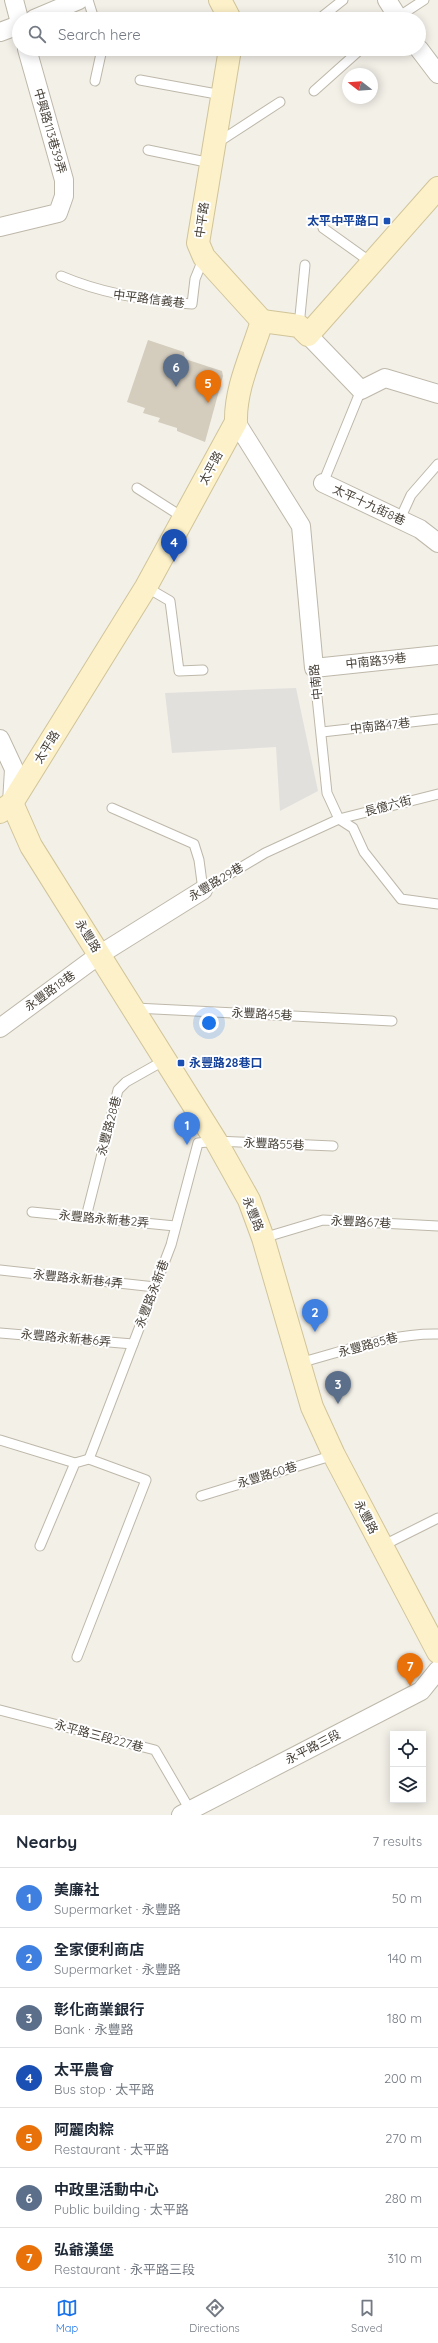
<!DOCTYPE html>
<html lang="en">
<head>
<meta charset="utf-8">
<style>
  body { margin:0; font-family:Quicksand,"Noto Sans TC",sans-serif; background:#f2f2f3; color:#1f2937 }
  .controls { position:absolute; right:12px; bottom:12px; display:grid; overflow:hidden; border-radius:0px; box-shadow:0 2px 10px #0003 }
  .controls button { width:36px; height:36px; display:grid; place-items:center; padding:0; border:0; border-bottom:1px solid #e0e1e3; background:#fff; color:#1f2937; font:20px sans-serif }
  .compass { position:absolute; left:342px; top:68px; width:36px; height:36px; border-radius:50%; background:#fff; box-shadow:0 2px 10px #0003; rotate:287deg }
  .you { position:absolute; left:209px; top:1023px; width:14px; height:14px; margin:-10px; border:3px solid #fff; border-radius:50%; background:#1a73e8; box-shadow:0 0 0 6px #1a73e833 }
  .badge { display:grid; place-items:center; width:26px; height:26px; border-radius:50%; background:#1a73e8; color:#fff; font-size:13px; font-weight:700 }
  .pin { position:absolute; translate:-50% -33px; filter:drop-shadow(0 1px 2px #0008) }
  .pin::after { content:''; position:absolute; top:21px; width:14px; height:12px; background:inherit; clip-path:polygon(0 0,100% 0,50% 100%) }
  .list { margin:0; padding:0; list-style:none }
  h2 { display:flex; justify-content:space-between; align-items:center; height:52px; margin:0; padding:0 16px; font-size:17px }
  h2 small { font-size:13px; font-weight:400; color:#747a83 }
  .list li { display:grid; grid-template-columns:26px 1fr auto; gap:12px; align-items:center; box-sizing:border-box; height:60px; padding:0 16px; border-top:1px solid #e0e1e3 }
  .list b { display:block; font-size:15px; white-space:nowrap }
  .list p { margin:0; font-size:13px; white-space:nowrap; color:#747a83 }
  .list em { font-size:13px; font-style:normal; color:#747a83 }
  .icon { flex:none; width:22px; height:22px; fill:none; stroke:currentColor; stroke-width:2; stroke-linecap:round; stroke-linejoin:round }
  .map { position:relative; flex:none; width:438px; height:1815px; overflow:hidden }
  .search { position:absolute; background:#fff; box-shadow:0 2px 10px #0003; left:12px; right:12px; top:12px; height:44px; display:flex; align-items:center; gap:10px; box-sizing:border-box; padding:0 14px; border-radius:22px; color:#747a83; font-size:15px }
  .sheet { height:472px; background:#fff }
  nav { display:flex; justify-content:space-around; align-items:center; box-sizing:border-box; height:56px; border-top:1px solid #e0e1e3; background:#fff; font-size:11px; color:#747a83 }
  nav a { display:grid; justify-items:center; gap:2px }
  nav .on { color:#1a73e8 }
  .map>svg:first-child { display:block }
  .parking { fill:#e2e0dc }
  .building { fill:#d4ccbd }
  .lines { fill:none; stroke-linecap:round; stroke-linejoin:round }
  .lane-casing { stroke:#beb8aa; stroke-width:11 }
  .street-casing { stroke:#beb8aa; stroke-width:20 }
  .secondary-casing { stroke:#d1c499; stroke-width:24 }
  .lane { stroke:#fff; stroke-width:9 }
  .street { stroke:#fff; stroke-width:18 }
  .secondary { stroke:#fcf1c8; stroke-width:22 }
  .transit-dot { fill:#1a4fb4; stroke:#fff; stroke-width:1.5 }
  .labels { text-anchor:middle; stroke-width:4; stroke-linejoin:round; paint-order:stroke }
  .street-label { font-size:12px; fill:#464037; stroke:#fff }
  .transit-label { font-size:12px; font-weight:bold; fill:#164399; stroke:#fff; text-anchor:end }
</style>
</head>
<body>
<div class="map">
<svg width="438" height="1815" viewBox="0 0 438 1815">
  <rect width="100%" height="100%" fill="#f3f0e8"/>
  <path class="parking" d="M 296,688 L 318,791 L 280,811 L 276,747 L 172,753 L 165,693 Z"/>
  <path class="building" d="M 148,340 L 184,352 L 185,359 L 222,371 L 223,376 L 205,442 L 177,431 L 177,428 L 158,422 L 160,418 L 143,413 L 145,408 L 127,402 Z"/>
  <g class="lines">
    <g class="lane-casing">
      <g id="lane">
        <path d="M 88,0 L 94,19"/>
        <path d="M 319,19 L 343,0"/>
        <path d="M 395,19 L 424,0"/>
        <path d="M 140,80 L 222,95"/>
        <path d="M 95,81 L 102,49"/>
        <path d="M 314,91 L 361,49"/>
        <path d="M 217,143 L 280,102"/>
        <path d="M 148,150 L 211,163"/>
        <path d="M 323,228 L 372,263"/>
        <path d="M 61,276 C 103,294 146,301 192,304 L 195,279 L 204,257"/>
        <path d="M 299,326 L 305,265"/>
        <path d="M 323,483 L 361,390"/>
        <path d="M 137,488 L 184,518"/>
        <path d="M 400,519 L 411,495 L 438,464"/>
        <path d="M 146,587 L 170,601 L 179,671 L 203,670"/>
        <path d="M 314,668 L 327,793 L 339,819 L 353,828 L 364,852 L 401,899 L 438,904"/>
        <path d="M 322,732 L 438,719"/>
        <path d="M 112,808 L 194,844 L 199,860 L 203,890 L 265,853 L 339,819 L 438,794"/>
        <path d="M 135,1008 L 392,1021"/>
        <path d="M 32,1212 L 175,1226"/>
        <path d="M 86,1217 L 118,1090 L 126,1082 L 165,1060"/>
        <path d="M 263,1238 L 323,1220 L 438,1226"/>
        <path d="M 0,1270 L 155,1287"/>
        <path d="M 0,1333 L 133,1344"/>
        <path d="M 299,1363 C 345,1351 391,1333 438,1334"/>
        <path d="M 0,1440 L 75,1463"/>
        <path d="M 89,1459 L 171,1245 L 198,1143 L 216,1141 L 333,1146"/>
        <path d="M 201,1496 L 334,1455"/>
        <path d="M 40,1546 L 75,1463 L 89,1459 L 146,1480 L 77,1657"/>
        <path d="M 382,1546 L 438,1518"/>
        <path d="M 0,1710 L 155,1750 L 190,1810"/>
      </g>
    </g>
    <g class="street-casing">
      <g id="street">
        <path d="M 14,0 L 19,19"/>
        <path d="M 387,0 L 399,19"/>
        <path d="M 34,19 L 79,0"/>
        <path d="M 0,32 L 19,25"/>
        <path d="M 419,49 L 438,74"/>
        <path d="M 0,227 L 58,213 L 64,196 L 64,180 L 27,49"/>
        <path d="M 308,335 L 361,390 L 385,378 L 438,394"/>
        <path d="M 236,422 L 301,526 L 314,668 L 438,655"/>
        <path d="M 323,483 L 420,529 L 438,543"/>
        <path d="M 0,739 L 14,769 L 12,803"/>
        <path d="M 0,1028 L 99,955 L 203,890"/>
        <path d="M 181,1815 L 421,1691 L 438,1670"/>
      </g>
    </g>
    <g class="secondary-casing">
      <g id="secondary">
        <path d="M 220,0 L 230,19"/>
        <path d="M 230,49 L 198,243 L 204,257 L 262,321"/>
        <path d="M 262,321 L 299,326 L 308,335 L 438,188"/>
        <path d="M 12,803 L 31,846 L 216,1141 L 249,1200 L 263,1238 L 312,1407 L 334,1455 L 438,1652"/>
        <path d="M 0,812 L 12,803 L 146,587 L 236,422 C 235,388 252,354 262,321"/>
      </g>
    </g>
    <use href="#lane" class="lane"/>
    <use href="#street" class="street"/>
    <use href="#secondary" class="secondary"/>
  </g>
  <g class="transit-dot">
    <rect x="383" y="217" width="8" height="8" rx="2"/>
    <rect x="177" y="1059" width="8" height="8" rx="2"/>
  </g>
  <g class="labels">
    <g class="street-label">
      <text transform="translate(50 131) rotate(74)" y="4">中興路113巷39弄</text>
      <text transform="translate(202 220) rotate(-82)" y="4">中平路</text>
      <text transform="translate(149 299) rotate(7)" y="4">中平路信義巷</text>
      <text transform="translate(211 468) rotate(-62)" y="4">太平路</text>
      <text transform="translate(369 505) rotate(25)" y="4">太平十九街8巷</text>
      <text transform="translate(376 661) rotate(-6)" y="4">中南路39巷</text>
      <text transform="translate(316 682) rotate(-96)" y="4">中南路</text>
      <text transform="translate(380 726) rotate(-6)" y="4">中南路47巷</text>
      <text transform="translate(47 747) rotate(-58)" y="4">太平路</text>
      <text transform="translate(388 806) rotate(-15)" y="4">長億六街</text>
      <text transform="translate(216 882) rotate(-31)" y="4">永豐路29巷</text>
      <text transform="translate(88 936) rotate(58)" y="4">永豐路</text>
      <text transform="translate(50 991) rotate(-36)" y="4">永豐路18巷</text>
      <text transform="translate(262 1014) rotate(3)" y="4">永豐路45巷</text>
      <text transform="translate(109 1126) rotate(-75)" y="4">永豐路28巷</text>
      <text transform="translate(274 1144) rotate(3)" y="4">永豐路55巷</text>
      <text transform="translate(253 1214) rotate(68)" y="4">永豐路</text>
      <text transform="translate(104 1219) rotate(5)" y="4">永豐路永新巷2弄</text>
      <text transform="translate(361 1222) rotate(3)" y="4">永豐路67巷</text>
      <text transform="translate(78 1279) rotate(6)" y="4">永豐路永新巷4弄</text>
      <text transform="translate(152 1294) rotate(-69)" y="4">永豐路永新巷</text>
      <text transform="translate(66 1338) rotate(5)" y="4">永豐路永新巷6弄</text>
      <text transform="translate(368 1345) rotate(-15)" y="4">永豐路85巷</text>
      <text transform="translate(267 1475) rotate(-17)" y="4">永豐路60巷</text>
      <text transform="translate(366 1517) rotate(62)" y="4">永豐路</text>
      <text transform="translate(99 1736) rotate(15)" y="4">永平路三段227巷</text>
      <text transform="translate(313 1747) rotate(-27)" y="4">永平路三段</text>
    </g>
    <g class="transit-label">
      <text x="379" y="225">太平中平路口</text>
      <text x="189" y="1067" text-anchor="start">永豐路28巷口</text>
    </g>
  </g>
</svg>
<div class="controls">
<button><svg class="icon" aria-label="locate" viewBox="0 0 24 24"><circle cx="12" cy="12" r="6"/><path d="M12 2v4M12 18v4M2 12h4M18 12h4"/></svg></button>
<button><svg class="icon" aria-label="layers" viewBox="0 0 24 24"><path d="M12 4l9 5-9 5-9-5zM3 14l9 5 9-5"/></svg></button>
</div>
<svg class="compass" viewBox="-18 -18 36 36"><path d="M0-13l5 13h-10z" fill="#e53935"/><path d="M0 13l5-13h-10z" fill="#747a83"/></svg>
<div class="you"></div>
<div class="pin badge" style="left:187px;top:1145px;background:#3f7fe0">1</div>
<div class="pin badge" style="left:315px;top:1332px;background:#3f7fe0">2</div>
<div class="pin badge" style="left:338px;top:1404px;background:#5c6f8a">3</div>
<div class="pin badge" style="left:174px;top:562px;background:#1a4fb4">4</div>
<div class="pin badge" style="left:208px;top:403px;background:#e8710a">5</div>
<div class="pin badge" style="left:176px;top:387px;background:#5c6f8a">6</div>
<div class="pin badge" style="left:410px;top:1686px;background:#e8710a">7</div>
<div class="search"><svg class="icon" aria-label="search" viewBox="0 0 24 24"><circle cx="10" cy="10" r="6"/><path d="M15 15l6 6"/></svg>Search here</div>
</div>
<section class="sheet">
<h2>Nearby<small>7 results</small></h2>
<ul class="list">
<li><span class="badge" style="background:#3f7fe0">1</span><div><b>美廉社</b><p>Supermarket · 永豐路</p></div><em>50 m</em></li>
<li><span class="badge" style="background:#3f7fe0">2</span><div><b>全家便利商店</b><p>Supermarket · 永豐路</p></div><em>140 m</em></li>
<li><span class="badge" style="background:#5c6f8a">3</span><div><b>彰化商業銀行</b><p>Bank · 永豐路</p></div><em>180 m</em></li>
<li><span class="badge" style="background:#1a4fb4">4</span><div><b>太平農會</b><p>Bus stop · 太平路</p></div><em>200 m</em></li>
<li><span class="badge" style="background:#e8710a">5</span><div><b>阿麗肉粽</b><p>Restaurant · 太平路</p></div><em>270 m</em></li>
<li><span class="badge" style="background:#5c6f8a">6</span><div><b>中政里活動中心</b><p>Public building · 太平路</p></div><em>280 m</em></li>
<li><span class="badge" style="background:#e8710a">7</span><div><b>弘爺漢堡</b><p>Restaurant · 永平路三段</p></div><em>310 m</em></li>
</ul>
</section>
<nav>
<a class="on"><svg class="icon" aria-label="map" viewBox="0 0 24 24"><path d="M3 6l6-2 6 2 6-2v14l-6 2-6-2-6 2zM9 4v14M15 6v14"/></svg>Map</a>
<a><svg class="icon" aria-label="directions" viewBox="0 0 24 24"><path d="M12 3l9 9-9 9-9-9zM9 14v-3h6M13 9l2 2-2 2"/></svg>Directions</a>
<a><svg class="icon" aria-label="saved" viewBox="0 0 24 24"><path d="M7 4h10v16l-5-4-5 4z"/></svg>Saved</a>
</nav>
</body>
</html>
